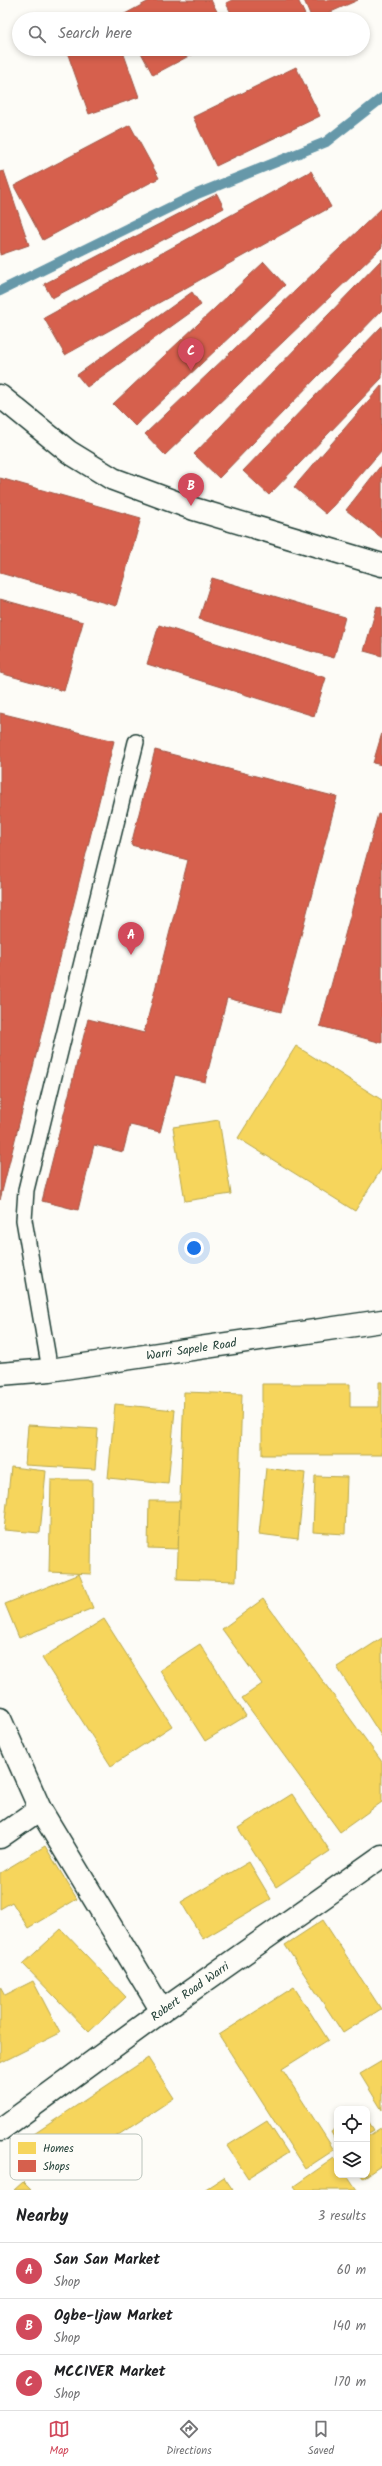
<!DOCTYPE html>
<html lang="en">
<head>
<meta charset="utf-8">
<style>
  body { margin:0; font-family:Kalam,sans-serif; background:#f6f6f6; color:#202124 }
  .controls { position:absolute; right:12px; bottom:12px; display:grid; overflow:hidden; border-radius:8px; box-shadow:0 2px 6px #0003 }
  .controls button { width:36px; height:36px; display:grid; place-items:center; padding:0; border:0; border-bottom:1px solid #e0e0e0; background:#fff; color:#202124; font:20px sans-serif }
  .you { position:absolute; left:194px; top:1248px; width:14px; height:14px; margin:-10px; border:3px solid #fff; border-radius:50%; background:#1a73e8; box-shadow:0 0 0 6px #1a73e833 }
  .badge { display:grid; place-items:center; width:26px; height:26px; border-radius:50%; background:#d1495b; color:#fff; font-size:13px; font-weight:700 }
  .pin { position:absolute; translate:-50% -33px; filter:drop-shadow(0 1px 2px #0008) }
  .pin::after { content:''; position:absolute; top:21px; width:14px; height:12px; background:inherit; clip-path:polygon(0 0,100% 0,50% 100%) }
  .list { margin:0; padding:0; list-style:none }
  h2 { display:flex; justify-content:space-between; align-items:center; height:52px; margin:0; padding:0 16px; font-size:17px }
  h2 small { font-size:13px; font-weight:400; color:#757577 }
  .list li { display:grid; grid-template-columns:26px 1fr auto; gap:12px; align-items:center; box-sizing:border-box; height:56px; padding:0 16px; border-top:1px solid #e0e0e0 }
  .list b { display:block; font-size:15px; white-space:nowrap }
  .list p { margin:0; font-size:13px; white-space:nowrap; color:#757577 }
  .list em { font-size:13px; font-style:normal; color:#757577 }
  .icon { flex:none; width:22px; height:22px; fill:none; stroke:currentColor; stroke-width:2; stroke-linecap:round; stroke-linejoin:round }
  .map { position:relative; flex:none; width:382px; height:2190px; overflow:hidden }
  .search { position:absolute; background:#fff; box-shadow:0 2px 6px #0003; left:12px; right:12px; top:12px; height:44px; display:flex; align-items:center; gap:10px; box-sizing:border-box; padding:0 14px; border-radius:22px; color:#757577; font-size:15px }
  .sheet { height:220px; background:#fff }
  nav { display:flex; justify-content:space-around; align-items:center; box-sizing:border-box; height:56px; border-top:1px solid #e0e0e0; background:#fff; font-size:11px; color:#757577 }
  nav a { display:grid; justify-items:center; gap:2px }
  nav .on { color:#d1495b }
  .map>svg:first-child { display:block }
  .homes { fill:#f6d55c; stroke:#b6a750 }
  .shops { fill:#d6604d; stroke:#9f5646 }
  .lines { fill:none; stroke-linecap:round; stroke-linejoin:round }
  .stream { stroke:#6698a9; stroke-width:10 }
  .service-casing { stroke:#1f3d34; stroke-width:18 }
  .minor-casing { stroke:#1f3d34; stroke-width:25 }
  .primary-casing { stroke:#1f3d34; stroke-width:25 }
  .service { stroke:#fdfcf7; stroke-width:15 }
  .minor { stroke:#fdfcf7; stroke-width:22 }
  .primary { stroke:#fdfcf7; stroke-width:22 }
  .labels { text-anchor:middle; stroke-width:4; stroke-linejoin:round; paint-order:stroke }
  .street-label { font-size:12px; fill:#1f3d34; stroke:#fdfcf7 }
  .key { fill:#fdfcf7; stroke:#bac3bc; stroke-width:1 }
  .key-label { font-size:11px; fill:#1f3d34 }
</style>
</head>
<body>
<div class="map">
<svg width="382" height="2190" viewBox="0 0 382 2190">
  <rect width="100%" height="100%" fill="#fdfcf7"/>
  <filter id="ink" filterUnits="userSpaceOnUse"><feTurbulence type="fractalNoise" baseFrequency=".025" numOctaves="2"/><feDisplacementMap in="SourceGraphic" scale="8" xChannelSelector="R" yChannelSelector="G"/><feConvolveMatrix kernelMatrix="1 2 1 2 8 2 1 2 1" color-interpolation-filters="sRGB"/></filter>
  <g filter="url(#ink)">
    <g class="homes">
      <path d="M 296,1046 L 382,1100 L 382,1168 L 355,1211 L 238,1138 Z"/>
      <path d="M 219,1120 L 231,1194 L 185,1201 L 173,1127 Z"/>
      <path d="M 379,1382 L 382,1382 L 382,1455 L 262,1455 L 262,1384 L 350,1384 L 350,1407 L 379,1407 Z"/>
      <path d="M 184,1392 L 242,1394 L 236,1581 L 177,1579 Z"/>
      <path d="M 115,1404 L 175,1410 L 168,1484 L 108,1478 Z"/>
      <path d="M 28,1425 L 98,1429 L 95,1469 L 25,1465 Z"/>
      <path d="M 11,1467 L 46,1471 L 40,1533 L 4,1530 Z"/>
      <path d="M 266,1468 L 305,1473 L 298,1539 L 259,1534 Z"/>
      <path d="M 315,1476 L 347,1477 L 345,1534 L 313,1532 Z"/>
      <path d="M 51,1480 L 92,1480 L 91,1574 L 49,1572 Z"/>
      <path d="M 149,1501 L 180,1501 L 178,1549 L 148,1548 Z"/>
      <path d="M 79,1574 L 93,1608 L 19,1638 L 5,1604 Z"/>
      <path d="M 263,1599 L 382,1762 L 382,1802 L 340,1832 L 242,1698 L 262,1684 L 222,1629 Z"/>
      <path d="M 104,1619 L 172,1726 L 111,1766 L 42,1658 Z"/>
      <path d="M 382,1638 L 382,1737 L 337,1667 Z"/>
      <path d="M 200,1644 L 246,1716 L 205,1741 L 160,1670 Z"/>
      <path d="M 292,1794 L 330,1851 L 276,1887 L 238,1828 Z"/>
      <path d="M 45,1846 L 77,1899 L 28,1928 L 12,1902 L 0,1909 L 0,1873 Z"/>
      <path d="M 249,1862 L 271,1899 L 203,1939 L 181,1902 Z"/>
      <path d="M 323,1920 L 381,2009 L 343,2033 L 285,1945 Z"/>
      <path d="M 61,1929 L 126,1997 L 89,2032 L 23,1964 Z"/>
      <path d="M 33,1981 L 60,2033 L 0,2063 L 0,1986 L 5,1995 Z"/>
      <path d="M 294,1987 L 328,2040 L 282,2069 L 334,2150 L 305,2169 L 219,2035 Z"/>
      <path d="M 148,2058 L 174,2098 L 55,2177 L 28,2138 Z"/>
      <path d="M 382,2061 L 382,2110 L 360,2074 Z"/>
      <path d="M 367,2119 L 374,2130 L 367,2134 Z"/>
      <path d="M 267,2121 L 288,2153 L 248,2178 L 227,2146 Z"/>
      <path d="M 382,2127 L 382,2165 L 363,2178 L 361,2175 L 367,2175 L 367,2137 Z"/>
      <path d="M 337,2128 L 337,2143 L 331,2132 Z"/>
      <path d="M 334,2158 L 337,2161 L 337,2175 L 347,2175 L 357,2190 L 297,2190 L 294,2186 Z"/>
      <path d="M 224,2177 L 233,2190 L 204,2190 Z"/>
      <path d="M 23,2182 L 31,2190 L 14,2190 Z"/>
    </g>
    <g class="shops">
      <path d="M 151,0 L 211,0 L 221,19 L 123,19 L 121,16 Z"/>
      <path d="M 232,0 L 298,0 L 307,19 L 234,19 L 226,3 Z"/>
      <path d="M 304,0 L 358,0 L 315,19 L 312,19 Z"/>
      <path d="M 66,49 L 122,49 L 139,97 L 89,114 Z"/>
      <path d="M 139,49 L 202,49 L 153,75 Z"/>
      <path d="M 296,67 L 320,116 L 216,166 L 193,117 Z"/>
      <path d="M 130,125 L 159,178 L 43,240 L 14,186 Z"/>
      <path d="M 4,171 L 29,245 L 0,255 L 0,172 Z"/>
      <path d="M 311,171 L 331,207 L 65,355 L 44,318 Z"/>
      <path d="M 217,194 L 224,208 L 52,298 L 44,284 Z"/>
      <path d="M 382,208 L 382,247 L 165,455 L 145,434 Z"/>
      <path d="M 382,259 L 382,310 L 219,478 L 194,454 Z"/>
      <path d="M 264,262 L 285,285 L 135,426 L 113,404 Z"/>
      <path d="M 192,292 L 201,305 L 87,387 L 77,375 Z"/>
      <path d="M 382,326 L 382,378 L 269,495 L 243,471 Z"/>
      <path d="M 382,385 L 382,450 L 326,514 L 294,487 Z"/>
      <path d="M 382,464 L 382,538 L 346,510 Z"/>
      <path d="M 0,478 L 141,518 L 116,606 L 0,573 Z"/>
      <path d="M 212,578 L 345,617 L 334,658 L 199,619 Z"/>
      <path d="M 0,599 L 83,622 L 64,691 L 0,673 Z"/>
      <path d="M 377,606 L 382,608 L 382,656 L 364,651 Z"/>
      <path d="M 159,625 L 326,678 L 314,716 L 147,664 Z"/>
      <path d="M 0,713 L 114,741 L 0,1200 Z"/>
      <path d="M 382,733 L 382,765 L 373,763 Z"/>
      <path d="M 155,750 L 337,797 L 281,1012 L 227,998 L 205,1082 L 175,1075 L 160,1132 L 130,1125 L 123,1152 L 94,1145 L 78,1210 L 42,1201 L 88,1019 L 144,1033 L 188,860 L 131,845 Z"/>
      <path d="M 378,814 L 382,815 L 382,1043 L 320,1026 Z"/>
    </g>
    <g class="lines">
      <path class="stream" d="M 0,291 L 197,194 L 326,142 L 382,98"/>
      <g class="service-casing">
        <path id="service" d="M 50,1370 L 24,1220 L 26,1190 L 136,742"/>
      </g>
      <g class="minor-casing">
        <g id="minor">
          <path d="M 0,396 L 69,452 L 113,479 L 194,509 L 382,565"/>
          <path d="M 0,1719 L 40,1809 L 162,2011"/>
          <path d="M 0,1837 L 40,1809"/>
          <path id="s1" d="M 0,2130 L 162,2011 L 382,1856"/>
        </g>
      </g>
      <g class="primary-casing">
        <g id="primary">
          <path id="s2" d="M 0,1374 L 50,1370 L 382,1321"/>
        </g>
      </g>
      <use href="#service" class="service"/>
      <use href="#minor" class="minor"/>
      <use href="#primary" class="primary"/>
    </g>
  </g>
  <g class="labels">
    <g class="street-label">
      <text dy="4" stroke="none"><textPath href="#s2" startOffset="193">Warri Sapele Road</textPath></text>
      <text dy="4" stroke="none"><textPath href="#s1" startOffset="235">Robert Road Warri</textPath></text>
    </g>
  </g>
  <rect x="10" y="2134" width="132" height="46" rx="6" class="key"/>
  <rect x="18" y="2142" width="18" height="12" fill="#f6d55c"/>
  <rect x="18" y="2160" width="18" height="12" fill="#d6604d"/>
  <g class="key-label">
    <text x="43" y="2152">Homes</text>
    <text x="43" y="2170">Shops</text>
  </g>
</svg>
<div class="controls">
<button><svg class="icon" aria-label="locate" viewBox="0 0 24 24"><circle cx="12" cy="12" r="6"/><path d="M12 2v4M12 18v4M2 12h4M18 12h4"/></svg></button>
<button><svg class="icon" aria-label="layers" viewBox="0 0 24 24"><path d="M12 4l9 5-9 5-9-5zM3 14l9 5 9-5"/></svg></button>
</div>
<div class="you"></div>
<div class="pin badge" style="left:131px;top:955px">A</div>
<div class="pin badge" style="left:191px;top:506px">B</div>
<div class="pin badge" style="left:191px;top:371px">C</div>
<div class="search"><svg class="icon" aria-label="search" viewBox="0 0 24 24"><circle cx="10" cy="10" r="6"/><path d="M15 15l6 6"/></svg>Search here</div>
</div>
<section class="sheet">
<h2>Nearby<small>3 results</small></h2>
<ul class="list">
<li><span class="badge">A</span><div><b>San San Market</b><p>Shop</p></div><em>60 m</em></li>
<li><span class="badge">B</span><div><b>Ogbe-Ijaw Market</b><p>Shop</p></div><em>140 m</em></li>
<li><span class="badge">C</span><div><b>MCCIVER Market</b><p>Shop</p></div><em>170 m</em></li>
</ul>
</section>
<nav>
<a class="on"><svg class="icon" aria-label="map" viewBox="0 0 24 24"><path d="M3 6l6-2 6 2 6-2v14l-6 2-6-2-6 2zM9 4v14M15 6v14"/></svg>Map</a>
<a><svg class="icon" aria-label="directions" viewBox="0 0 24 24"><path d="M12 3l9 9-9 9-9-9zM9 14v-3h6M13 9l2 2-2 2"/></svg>Directions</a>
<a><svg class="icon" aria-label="saved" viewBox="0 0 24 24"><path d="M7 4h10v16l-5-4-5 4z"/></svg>Saved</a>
</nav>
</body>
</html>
